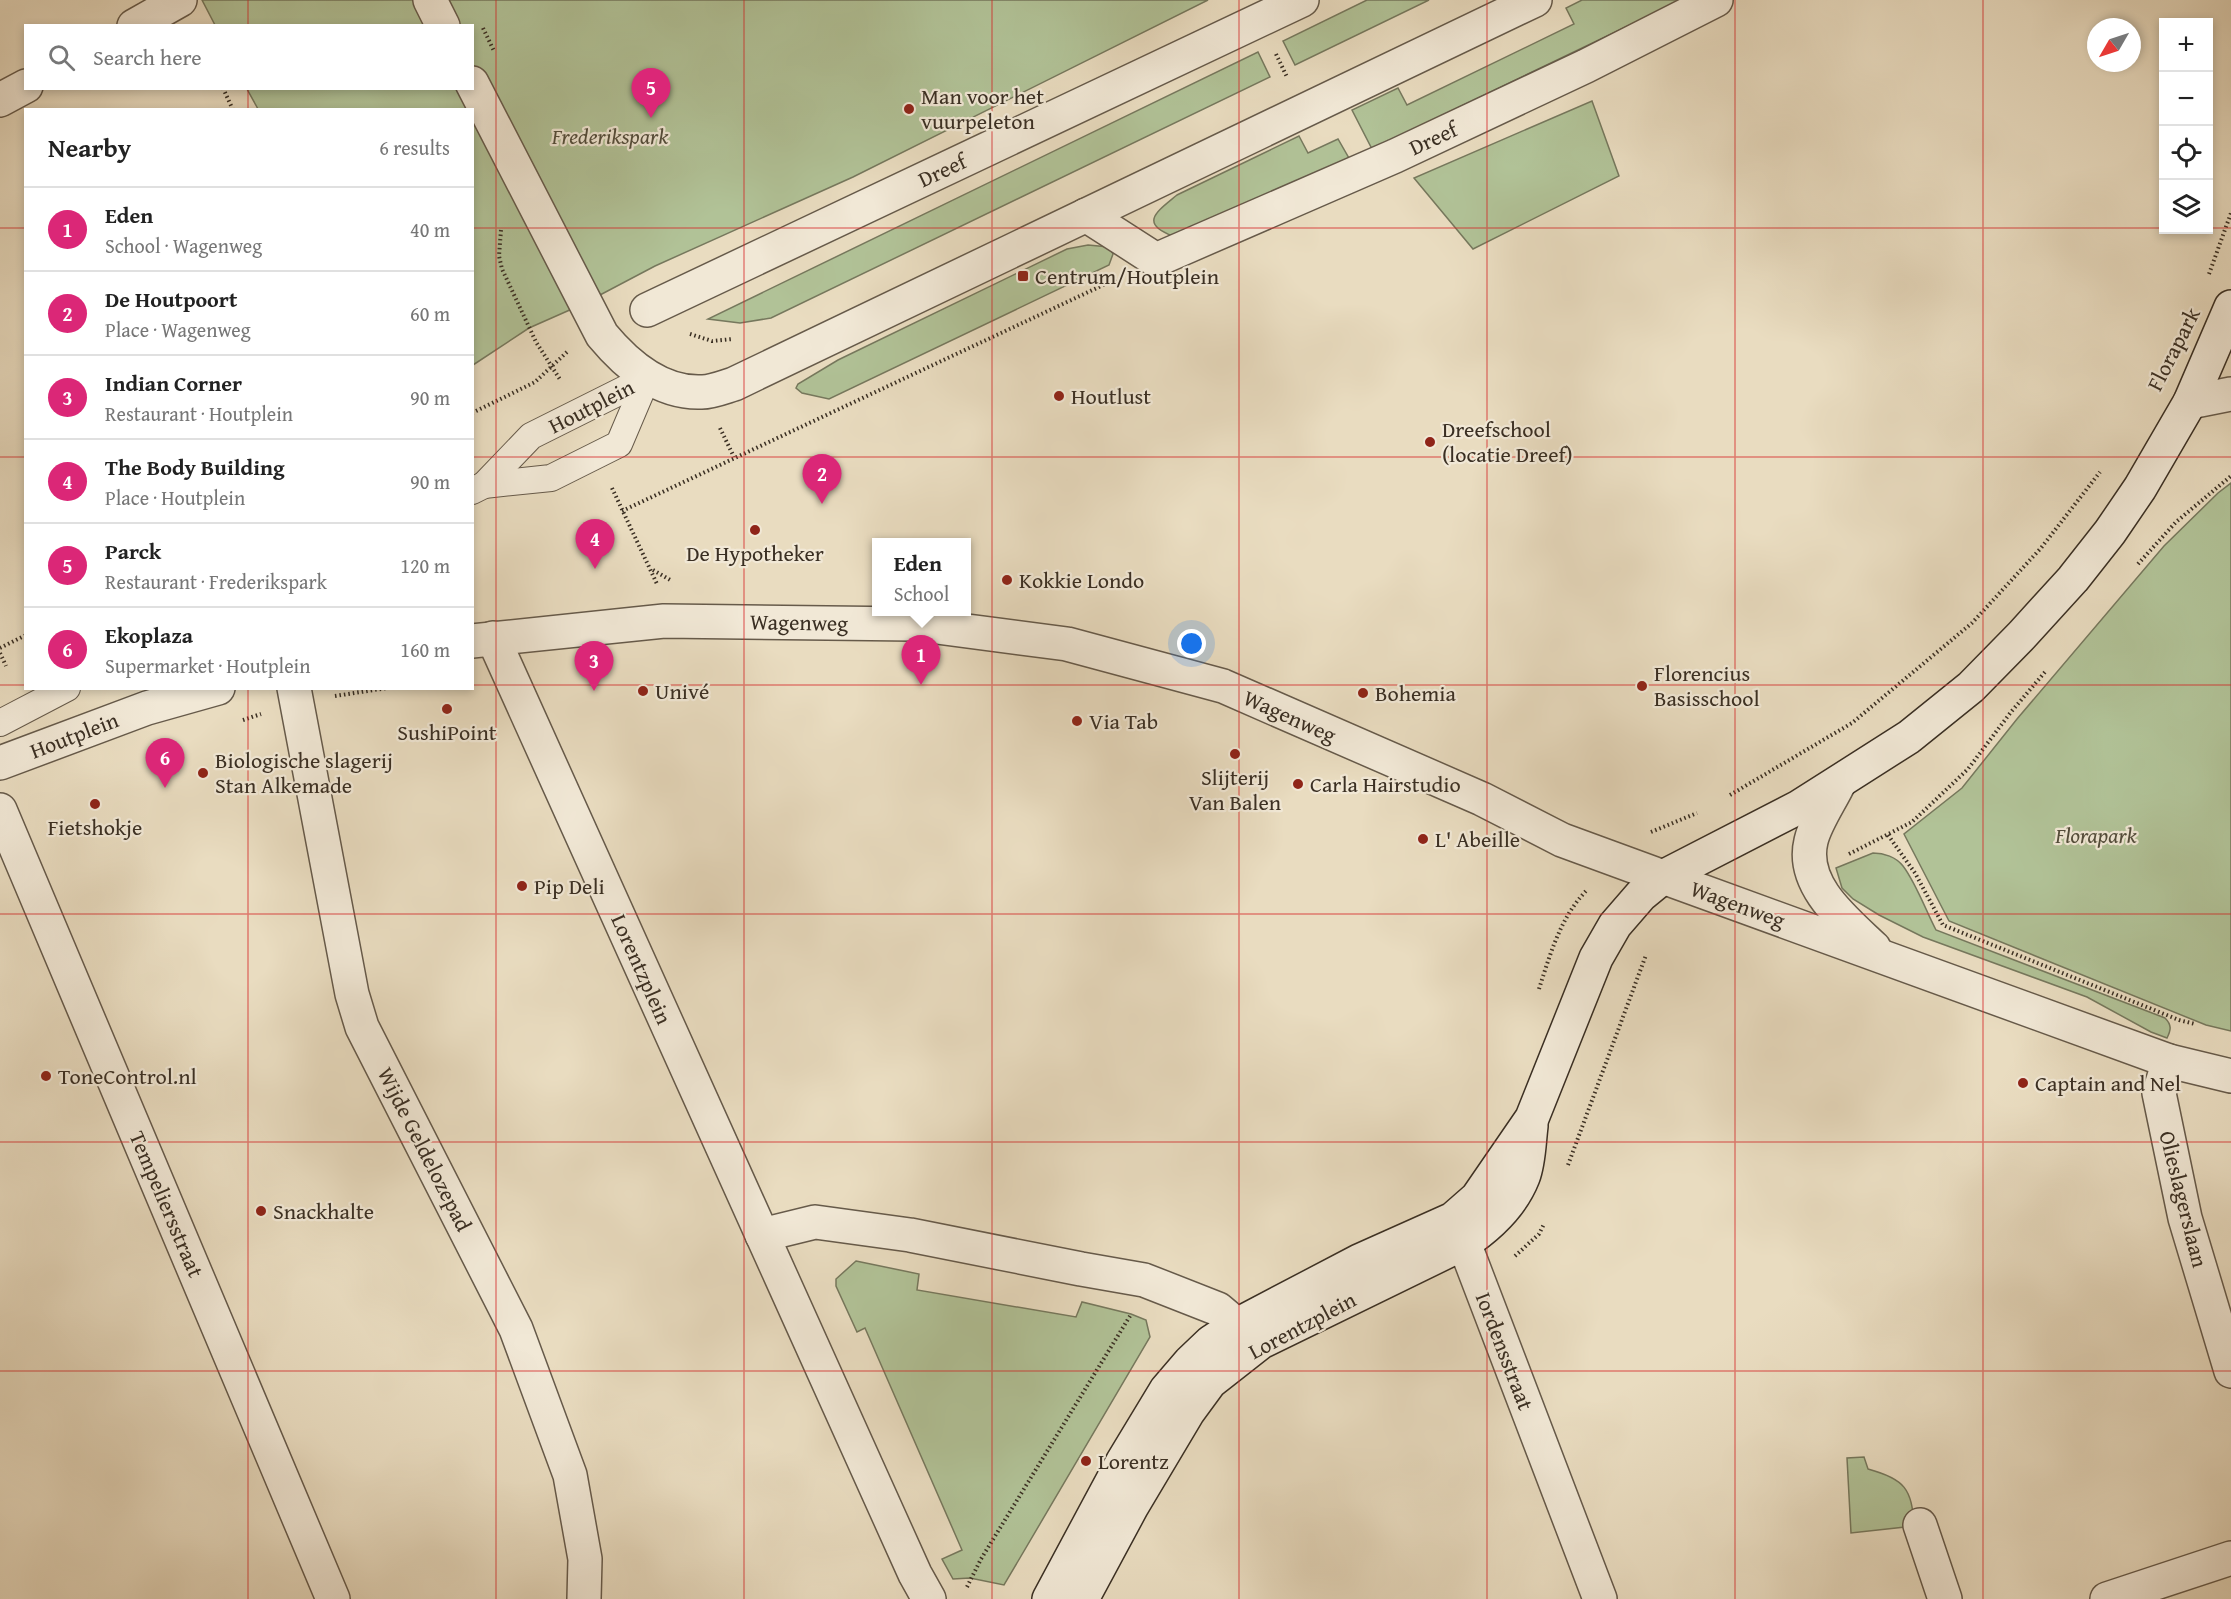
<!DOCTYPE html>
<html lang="en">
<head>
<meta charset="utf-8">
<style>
  body { margin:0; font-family:"Gentium Book Plus",serif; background:#f6f6f6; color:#222 }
  .controls { position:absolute; right:18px; top:18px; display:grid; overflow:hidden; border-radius:0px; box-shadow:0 3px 9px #0003 }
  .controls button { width:54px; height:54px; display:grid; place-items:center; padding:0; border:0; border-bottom:2px solid #e0e0e0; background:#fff; color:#222; font:30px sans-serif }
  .compass { position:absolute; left:2087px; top:18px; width:54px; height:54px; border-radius:50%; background:#fff; box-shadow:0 3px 9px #0003; rotate:231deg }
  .you { position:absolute; left:1192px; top:644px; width:21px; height:21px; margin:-15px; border:4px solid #fff; border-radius:50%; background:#1a73e8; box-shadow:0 0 0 9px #1a73e833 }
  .badge { display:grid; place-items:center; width:39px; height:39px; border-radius:50%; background:#db2777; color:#fff; font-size:20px; font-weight:700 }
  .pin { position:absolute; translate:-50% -50px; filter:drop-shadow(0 2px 3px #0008) }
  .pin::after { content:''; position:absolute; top:32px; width:21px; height:18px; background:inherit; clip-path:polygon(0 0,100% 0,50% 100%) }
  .popup { position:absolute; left:872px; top:538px; width:99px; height:78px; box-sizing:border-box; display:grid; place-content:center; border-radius:0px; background:#fff; filter:drop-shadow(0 2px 4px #0005); font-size:20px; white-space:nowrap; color:#767676 }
  .popup b { font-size:22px; color:#222 }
  .popup::after { content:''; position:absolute; left:50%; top:100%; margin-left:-12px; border:12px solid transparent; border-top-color:#fff }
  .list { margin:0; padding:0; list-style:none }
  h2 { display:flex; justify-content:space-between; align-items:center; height:78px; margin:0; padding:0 24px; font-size:26px }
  h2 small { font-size:20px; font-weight:400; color:#767676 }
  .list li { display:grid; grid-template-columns:39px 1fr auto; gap:18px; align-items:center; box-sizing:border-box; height:84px; padding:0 24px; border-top:2px solid #e0e0e0 }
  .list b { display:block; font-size:22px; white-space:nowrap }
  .list p { margin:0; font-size:20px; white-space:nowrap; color:#767676 }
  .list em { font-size:20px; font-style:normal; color:#767676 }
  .icon { flex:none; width:33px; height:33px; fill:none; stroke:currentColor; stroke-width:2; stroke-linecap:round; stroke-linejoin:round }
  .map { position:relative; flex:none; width:2231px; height:1599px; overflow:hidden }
  .search { position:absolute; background:#fff; box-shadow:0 3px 9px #0003; left:24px; top:24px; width:450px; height:66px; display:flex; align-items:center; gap:15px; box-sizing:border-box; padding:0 21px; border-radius:0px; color:#767676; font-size:22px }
  .panel { position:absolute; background:#fff; box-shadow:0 3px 9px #0003; left:24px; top:108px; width:450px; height:582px; border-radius:0px }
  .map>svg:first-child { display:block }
  .green { fill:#b1c297; stroke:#76785d; stroke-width:1.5 }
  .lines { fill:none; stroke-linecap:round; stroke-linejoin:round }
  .service-casing { stroke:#665a4a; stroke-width:28 }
  .pedestrian-casing { stroke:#665a4a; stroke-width:36 }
  .minor-casing { stroke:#665a4a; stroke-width:36 }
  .tertiary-casing { stroke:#665a4a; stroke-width:36 }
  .secondary-casing { stroke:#3a2f23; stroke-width:36 }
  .path { stroke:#3a2f23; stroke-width:4; stroke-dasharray:1.5 3; stroke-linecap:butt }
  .service { stroke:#f1e8d6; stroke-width:26 }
  .pedestrian { stroke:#f1e8d6; stroke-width:33 }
  .minor { stroke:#f1e8d6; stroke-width:33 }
  .tertiary { stroke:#f1e8d6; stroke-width:33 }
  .secondary { stroke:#f1e8d6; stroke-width:33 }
  .grid { fill:none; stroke:#d62828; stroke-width:1.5; stroke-opacity:0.55 }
  .poi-dot { fill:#8f2418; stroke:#f1e8d6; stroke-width:2 }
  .labels { text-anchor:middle; stroke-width:4.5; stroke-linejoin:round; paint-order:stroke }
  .poi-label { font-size:22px; fill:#3a2f23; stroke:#f1e8d6; text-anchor:start }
  .park-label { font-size:22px; font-style:italic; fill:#524c3a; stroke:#f1e8d6 }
  .street-label { font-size:22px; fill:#3a2f23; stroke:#f1e8d6 }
</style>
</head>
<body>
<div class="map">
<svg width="2231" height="1599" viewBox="0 0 2231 1599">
  <rect width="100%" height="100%" fill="#e9dcc0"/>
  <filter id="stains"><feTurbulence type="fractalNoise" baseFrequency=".00333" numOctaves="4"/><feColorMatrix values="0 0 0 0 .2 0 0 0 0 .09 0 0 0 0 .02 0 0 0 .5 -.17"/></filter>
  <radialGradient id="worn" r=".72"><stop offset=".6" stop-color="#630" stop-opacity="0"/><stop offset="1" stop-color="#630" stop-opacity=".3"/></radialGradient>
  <g class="green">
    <path d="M 202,0 L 1208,0 L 853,177 L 655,266 L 581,305 L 529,328 L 473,365 L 472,110 L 258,109 L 247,89 L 472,88 L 472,26 L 215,25 Z"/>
    <path d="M 1367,0 L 1429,0 L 1295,65 L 1283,41 Z"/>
    <path d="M 1582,0 L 1682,0 L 1372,149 L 1352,110 L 1398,88 L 1407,105 L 1574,24 L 1566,8 Z"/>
    <path d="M 1258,52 L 1270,77 L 771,318 L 740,323 L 708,319 Z"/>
    <path d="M 1592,101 L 1619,176 L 1473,249 L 1414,178 Z"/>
    <path d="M 1299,136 L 1308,153 L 1338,139 L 1350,160 L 1173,236 C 1138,223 1158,211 1177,195 Z"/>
    <path d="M 1088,245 L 1109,247 L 1113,254 L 1109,265 L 829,399 L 802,393 L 796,388 L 798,384 L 838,360 L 1067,249 Z"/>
    <path d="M 2231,483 L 2231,1031 L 2206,1025 L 1949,921 L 1904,834 L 1962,788 L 2017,719 L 2164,546 L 2218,493 Z"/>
    <path d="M 1873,853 C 1884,853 1896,857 1903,866 C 1916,883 1926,911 1936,930 L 2165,1018 C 2172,1025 2171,1030 2167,1038 L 2151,1032 L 2087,997 L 1923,937 L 1879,915 L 1853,899 L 1842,888 L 1836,868 Z"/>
    <path d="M 856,1261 L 919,1274 L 917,1290 L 1076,1317 L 1082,1302 L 1131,1314 L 1146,1320 L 1150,1337 L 1004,1585 L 970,1578 L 953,1579 L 942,1559 L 962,1550 L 865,1328 L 857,1332 L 836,1286 L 836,1279 Z"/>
    <path d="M 1864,1457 L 1868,1469 C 1905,1479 1912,1489 1914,1526 L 1851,1533 L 1847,1458 Z"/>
  </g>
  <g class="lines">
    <g class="service-casing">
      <g id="service">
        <path d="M 484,485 L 531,436 L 647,378"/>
        <path d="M 472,491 L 484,485 L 551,478 L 619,444 L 647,378"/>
        <path d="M 0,723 L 67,688"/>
      </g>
    </g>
    <g class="pedestrian-casing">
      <g id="pedestrian">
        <path d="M 647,310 L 1302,0"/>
        <path d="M 1920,1525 L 1945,1599"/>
        <path d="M 2107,1599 L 2231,1558"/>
      </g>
    </g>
    <g class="minor-casing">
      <g id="minor">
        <path d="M 134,26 L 180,0"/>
        <path d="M 0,100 L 26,86"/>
        <path d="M 1086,215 L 1156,260 L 1395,156 L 1586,66 L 1716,0"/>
        <path d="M 2190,402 L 2231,394"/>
        <path d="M 493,638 L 915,1574 L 929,1599"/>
        <path d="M 472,641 L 664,621 L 914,624 L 1067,644 L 1223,686 L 1482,799 L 1562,840 L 1663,877"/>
        <path d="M 294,688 L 352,994 L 362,1027 L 516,1329 L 570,1475 L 585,1559 L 584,1599"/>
        <path d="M 0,763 L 147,708 L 218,688"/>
        <path d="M 2169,1061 L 2159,1093 L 2185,1218 L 2231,1371"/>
        <path d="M 762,1235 L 815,1222 L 910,1235 L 1081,1269 L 1144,1280 L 1218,1309 L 1237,1325"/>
        <path d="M 1464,1243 L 1600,1599"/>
      </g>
    </g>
    <g class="tertiary-casing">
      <g id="tertiary">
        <path d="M 430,0 L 443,26"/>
        <path d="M 472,83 L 602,335 C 627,365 660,394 702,392 C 712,392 724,387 734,384 L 1535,0"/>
        <path d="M 1839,783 C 1831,800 1815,823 1811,841 C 1800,886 1847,922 1874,948"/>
        <path d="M 0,810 L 333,1599"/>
        <path d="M 1663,877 L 2169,1061 L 2231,1076"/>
      </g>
    </g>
    <g class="secondary-casing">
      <g id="secondary">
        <path d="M 1049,1599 L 1123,1461 L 1166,1390 L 1190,1362 L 1211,1342 L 1237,1325 L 1359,1261 L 1453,1219 L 1477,1198 L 1532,1118 L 1596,958 L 1615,925 L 1641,895 L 1663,877 L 1799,807 L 1909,737 L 1971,687 L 2022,635 L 2073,579 L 2110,532 L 2140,488 L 2190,402 L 2231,307"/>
        <path d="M 1082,1599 L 1132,1506 L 1188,1412 L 1210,1382 L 1261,1342 L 1464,1243 C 1488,1227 1512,1205 1523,1177 C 1529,1162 1529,1141 1531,1126"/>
      </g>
    </g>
    <g class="path">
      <path d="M 483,28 L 494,51"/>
      <path d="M 1276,54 L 1287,77"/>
      <path d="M 223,88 L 233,110"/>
      <path d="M 501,230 L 499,256 L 502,269 L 536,342 L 561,381"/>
      <path d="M 2209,274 L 2231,213"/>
      <path d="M 690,334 L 712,341 L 733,339"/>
      <path d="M 472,413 L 535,382 L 567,352"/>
      <path d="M 720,428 L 734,457"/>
      <path d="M 612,488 L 657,584"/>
      <path d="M 622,511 L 1116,279"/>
      <path d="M 2138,564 L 2176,522 L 2231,476"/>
      <path d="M 653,570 L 672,581"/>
      <path d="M 0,648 L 26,635"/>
      <path d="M 0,653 L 6,666"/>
      <path d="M 335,696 L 387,688"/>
      <path d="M 243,720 L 261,714"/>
      <path d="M 1730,795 L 1852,723 L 1972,623 L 2041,548 L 2100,472"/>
      <path d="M 1651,832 L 1697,813"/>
      <path d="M 1888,835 L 1915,873 L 1943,925 L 2179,1020 L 2195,1024"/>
      <path d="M 1849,854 L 1912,822 L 1968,769 L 2011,712 L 2045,672"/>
      <path d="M 1539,989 C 1550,955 1560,918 1586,891"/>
      <path d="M 1568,1165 L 1646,955"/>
      <path d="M 1515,1256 L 1539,1234 L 1544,1224"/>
      <path d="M 967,1587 L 981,1559 L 1130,1316"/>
    </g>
    <use href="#service" class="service"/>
    <use href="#pedestrian" class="pedestrian"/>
    <use href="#minor" class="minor"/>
    <use href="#tertiary" class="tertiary"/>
    <use href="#secondary" class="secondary"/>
  </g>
  <path class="grid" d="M 248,0 L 248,26M 496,0 L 496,1599M 744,0 L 744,1599M 992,0 L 992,1599M 1239,0 L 1239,1599M 1487,0 L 1487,1599M 1735,0 L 1735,1599M 1983,0 L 1983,1599M 248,88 L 248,110M 0,228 L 26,228M 472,228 L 2164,228M 2208,228 L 2231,228M 0,457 L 26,457M 472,457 L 2231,457M 0,685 L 26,685M 472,685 L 2231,685M 248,688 L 248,1599M 0,914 L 2231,914M 0,1142 L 2231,1142M 0,1371 L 2231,1371"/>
  <g class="poi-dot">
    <circle cx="909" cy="109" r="6"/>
    <rect x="1017" y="270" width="12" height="12" rx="3"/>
    <circle cx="1059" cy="396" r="6"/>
    <circle cx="1430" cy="442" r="6"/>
    <circle cx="755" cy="530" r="6"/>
    <circle cx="1007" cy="580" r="6"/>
    <circle cx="1642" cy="686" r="6"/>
    <circle cx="643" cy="691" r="6"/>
    <circle cx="1363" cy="693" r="6"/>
    <circle cx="447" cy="709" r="6"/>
    <circle cx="1077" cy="721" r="6"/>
    <circle cx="1235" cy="754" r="6"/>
    <circle cx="203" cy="773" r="6"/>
    <circle cx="1298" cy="784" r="6"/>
    <circle cx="95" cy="804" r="6"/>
    <circle cx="1423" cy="839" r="6"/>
    <circle cx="522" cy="886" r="6"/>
    <circle cx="46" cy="1076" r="6"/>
    <circle cx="2023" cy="1083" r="6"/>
    <circle cx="261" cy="1211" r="6"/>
    <circle cx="1086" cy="1461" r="6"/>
  </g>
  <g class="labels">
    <g class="poi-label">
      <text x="921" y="104">Man voor het<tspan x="921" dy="25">vuurpeleton</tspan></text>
      <text x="1035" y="284">Centrum/Houtplein</text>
      <text x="1071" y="404">Houtlust</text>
      <text x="1442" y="437">Dreefschool<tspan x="1442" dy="25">(locatie Dreef)</tspan></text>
      <text x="755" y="561" text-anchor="middle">De Hypotheker</text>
      <text x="1019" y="588">Kokkie Londo</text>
      <text x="1654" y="681">Florencius<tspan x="1654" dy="25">Basisschool</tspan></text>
      <text x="655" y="699">Univé</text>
      <text x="1375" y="701">Bohemia</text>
      <text x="1089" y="729">Via Tab</text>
      <text x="447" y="740" text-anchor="middle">SushiPoint</text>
      <text x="215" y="768">Biologische slagerij<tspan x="215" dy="25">Stan Alkemade</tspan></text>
      <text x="1235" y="785" text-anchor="middle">Slijterij<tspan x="1235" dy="25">Van Balen</tspan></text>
      <text x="1310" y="792">Carla Hairstudio</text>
      <text x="95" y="835" text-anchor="middle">Fietshokje</text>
      <text x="1435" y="847">L' Abeille</text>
      <text x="534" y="894">Pip Deli</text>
      <text x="58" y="1084">ToneControl.nl</text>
      <text x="2035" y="1091">Captain and Nel</text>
      <text x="273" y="1219">Snackhalte</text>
      <text x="1098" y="1469">Lorentz</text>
    </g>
    <g class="park-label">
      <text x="610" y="144">Frederikspark</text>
      <text x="2096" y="843">Florapark</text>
    </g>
    <g class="street-label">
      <text transform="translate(1433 138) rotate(-25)" y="8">Dreef</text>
      <text transform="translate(942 170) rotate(-25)" y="8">Dreef</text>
      <text transform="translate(2173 349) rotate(-63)" y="8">Florapark</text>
      <text transform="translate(591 406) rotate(-27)" y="8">Houtplein</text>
      <text transform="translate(799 622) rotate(1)" y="8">Wagenweg</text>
      <text transform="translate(1290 716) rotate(24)" y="8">Wagenweg</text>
      <text transform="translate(74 735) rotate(-21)" y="8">Houtplein</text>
      <text transform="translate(1738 904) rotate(20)" y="8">Wagenweg</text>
      <text transform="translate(642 969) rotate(66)" y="8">Lorentzplein</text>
      <text transform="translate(425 1149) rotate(63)" y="8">Wijde Geldelozepad</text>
      <text transform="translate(2184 1199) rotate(76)" y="8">Olieslagerslaan</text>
      <text transform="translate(167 1204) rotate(67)" y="8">Tempeliersstraat</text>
      <text transform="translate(1302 1325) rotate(-28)" y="8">Lorentzplein</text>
      <text transform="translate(1505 1351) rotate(69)" y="8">Iordensstraat</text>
    </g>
  </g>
  <rect width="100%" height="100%" filter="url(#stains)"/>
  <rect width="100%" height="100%" fill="url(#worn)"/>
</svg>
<div class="controls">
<button>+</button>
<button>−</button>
<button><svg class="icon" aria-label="locate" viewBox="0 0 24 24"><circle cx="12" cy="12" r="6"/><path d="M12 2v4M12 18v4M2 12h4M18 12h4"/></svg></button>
<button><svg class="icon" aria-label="layers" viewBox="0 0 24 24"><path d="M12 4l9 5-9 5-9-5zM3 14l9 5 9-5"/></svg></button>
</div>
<svg class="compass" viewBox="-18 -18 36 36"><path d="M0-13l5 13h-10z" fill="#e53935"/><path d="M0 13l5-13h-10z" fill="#767676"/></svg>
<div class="you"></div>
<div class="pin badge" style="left:921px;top:685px">1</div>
<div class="popup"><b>Eden</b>School</div>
<div class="pin badge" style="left:822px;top:504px">2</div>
<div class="pin badge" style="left:594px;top:691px">3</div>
<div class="pin badge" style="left:595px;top:569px">4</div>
<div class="pin badge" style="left:651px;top:118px">5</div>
<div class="pin badge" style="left:165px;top:788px">6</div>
<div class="search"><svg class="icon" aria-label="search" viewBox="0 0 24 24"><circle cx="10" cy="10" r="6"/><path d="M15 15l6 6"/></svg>Search here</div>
<section class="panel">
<h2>Nearby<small>6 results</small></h2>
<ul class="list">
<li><span class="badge">1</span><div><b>Eden</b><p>School · Wagenweg</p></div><em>40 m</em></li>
<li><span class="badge">2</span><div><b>De Houtpoort</b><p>Place · Wagenweg</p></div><em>60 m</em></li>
<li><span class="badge">3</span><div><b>Indian Corner</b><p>Restaurant · Houtplein</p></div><em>90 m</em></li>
<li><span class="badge">4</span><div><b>The Body Building</b><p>Place · Houtplein</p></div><em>90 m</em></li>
<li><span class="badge">5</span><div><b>Parck</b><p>Restaurant · Frederikspark</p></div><em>120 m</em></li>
<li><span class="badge">6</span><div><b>Ekoplaza</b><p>Supermarket · Houtplein</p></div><em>160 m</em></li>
</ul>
</section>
</div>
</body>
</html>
